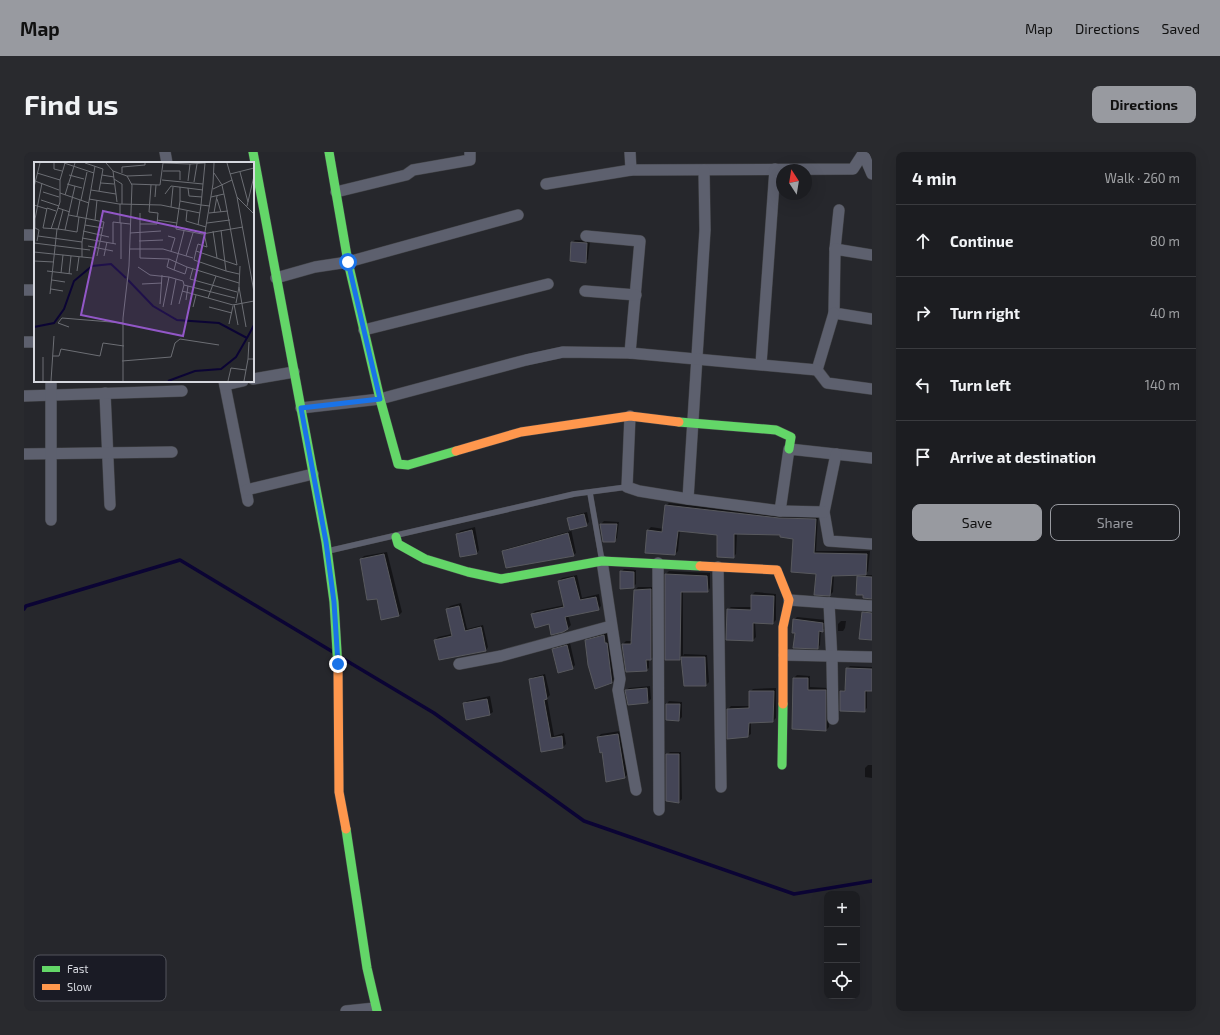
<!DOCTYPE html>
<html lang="en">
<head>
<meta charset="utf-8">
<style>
  body { margin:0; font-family:"Exo 2",sans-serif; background:#292a2e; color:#f1f3f6 }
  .controls { position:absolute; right:12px; bottom:12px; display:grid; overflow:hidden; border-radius:8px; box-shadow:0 4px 16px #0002 }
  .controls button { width:36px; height:36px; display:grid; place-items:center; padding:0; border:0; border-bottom:1px solid #3a3b3f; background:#1c1d21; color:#f1f3f6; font:20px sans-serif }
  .compass { position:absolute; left:752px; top:12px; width:36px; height:36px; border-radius:50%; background:#1c1d21; box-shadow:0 4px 16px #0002; rotate:348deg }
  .stop { position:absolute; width:12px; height:12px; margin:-9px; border:3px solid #1a73e8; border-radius:50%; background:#fff }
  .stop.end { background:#1a73e8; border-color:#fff; box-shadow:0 1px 4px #0008 }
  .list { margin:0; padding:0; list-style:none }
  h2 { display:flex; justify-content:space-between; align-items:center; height:52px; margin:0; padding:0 16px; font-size:17px }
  h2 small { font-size:13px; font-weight:400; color:#a0a2a5 }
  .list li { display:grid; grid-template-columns:26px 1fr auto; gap:12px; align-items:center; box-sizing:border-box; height:72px; padding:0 16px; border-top:1px solid #3a3b3f }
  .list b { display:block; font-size:15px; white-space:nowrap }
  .list em { font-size:13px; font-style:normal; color:#a0a2a5 }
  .actions { display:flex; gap:8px; padding:12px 16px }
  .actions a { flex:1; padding:9px 0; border:1px solid #989aa0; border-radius:8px; text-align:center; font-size:14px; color:#989aa0 }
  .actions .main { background:#989aa0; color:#111 }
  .icon { flex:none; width:22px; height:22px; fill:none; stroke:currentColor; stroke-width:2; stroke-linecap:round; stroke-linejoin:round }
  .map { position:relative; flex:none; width:848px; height:859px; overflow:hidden; border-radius:8px }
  header { display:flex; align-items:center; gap:24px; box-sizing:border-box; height:56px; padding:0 20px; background:#989aa0; color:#111 }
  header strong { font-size:19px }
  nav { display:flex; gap:22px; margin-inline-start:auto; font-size:14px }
  .intro { display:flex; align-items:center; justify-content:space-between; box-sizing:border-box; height:96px; padding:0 24px }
  h1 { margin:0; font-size:28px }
  .button { padding:10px 18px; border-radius:8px; background:#989aa0; color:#111; font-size:14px; font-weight:700 }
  main { display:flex; gap:24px; padding:0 24px }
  aside { flex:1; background:#1c1d21; border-radius:8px; box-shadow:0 4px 16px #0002 }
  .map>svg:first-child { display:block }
  .shadow { fill:#0007 }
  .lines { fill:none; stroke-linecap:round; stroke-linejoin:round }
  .stream { stroke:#0b0434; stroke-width:3.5 }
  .building { fill:#444556; stroke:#58595e }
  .lane-casing { stroke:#434448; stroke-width:6 }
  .street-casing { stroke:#434448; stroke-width:12 }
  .fast-casing { stroke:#434448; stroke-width:10 }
  .slow-casing { stroke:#434448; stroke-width:10 }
  .lane { stroke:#5d606e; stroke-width:5.5 }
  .street { stroke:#5d606e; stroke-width:11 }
  .fast { stroke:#63d668; stroke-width:9 }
  .slow { stroke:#ff974d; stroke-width:9 }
  .route { stroke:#1a73e8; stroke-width:5 }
  .inset-river { fill:none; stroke:#0b0434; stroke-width:2 }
  .inset-road { fill:none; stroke:#6c6e74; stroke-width:1 }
  .view { fill:#9257c7; fill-opacity:0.15; stroke:#9257c7; stroke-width:2 }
  .inset-edge { fill:none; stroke:#d6d8df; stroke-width:2 }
  .key { fill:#1a1b25; stroke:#52545d; stroke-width:1 }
  .key-label { font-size:11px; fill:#d6d8df }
</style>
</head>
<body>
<header>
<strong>Map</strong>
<nav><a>Map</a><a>Directions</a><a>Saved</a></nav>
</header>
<div class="intro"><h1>Find us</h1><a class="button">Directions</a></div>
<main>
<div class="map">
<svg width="848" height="859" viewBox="0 0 848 859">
  <rect width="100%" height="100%" fill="#26272c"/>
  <g class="shadow">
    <path d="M 551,88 L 566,89 L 564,107 L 562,110 L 548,91 Z"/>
    <path d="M 645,351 L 759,363 L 794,364 L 792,399 L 846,399 L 844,419 L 841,423 L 848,423 L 848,447 L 834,425 L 837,422 L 810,423 L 809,440 L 806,443 L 769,385 L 757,382 L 713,381 L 712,402 L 709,405 L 694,382 L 656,378 L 654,399 L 651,402 L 624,378 L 627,375 L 640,377 L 642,354 Z"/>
    <path d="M 563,360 L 565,370 L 562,373 L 547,377 L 552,401 L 549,403 L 479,399 L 482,397 L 547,379 L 545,367 L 547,364 Z"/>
    <path d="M 580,369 L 595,370 L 593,386 L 590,389 L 577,372 Z"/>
    <path d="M 451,375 L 455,398 L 453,401 L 433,382 L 436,379 Z"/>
    <path d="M 363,400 L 378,460 L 375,463 L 358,467 L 354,445 L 337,407 L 340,404 Z"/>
    <path d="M 600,417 L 612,418 L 612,432 L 609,435 L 597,420 Z"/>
    <path d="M 645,419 L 686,421 L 686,436 L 684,439 L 659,439 L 659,504 L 660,502 L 683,503 L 685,530 L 682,533 L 658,505 L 656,507 L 642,422 Z"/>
    <path d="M 553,423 L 558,446 L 575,442 L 577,454 L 574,457 L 544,463 L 547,473 L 544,476 L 526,471 L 508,462 L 511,459 L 541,453 L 535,429 L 538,426 Z"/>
    <path d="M 614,435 L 630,435 L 630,505 L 625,507 L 625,516 L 622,518 L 599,492 L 602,489 L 609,489 L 611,438 Z"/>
    <path d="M 731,440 L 752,442 L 752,468 L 749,471 L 731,470 L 732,485 L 729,488 L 704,457 L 707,455 L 728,455 L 728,443 Z"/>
    <path d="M 437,451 L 443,477 L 459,473 L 464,495 L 462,498 L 411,488 L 414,485 L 428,482 L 423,457 L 426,454 Z"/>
    <path d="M 842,458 L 848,458 L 848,487 L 839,461 Z"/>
    <path d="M 773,465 L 802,468 L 802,476 L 797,478 L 796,493 L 794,496 L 772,480 L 770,468 Z"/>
    <path d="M 817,469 L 822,469 L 821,476 L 819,479 L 814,479 L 814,472 Z"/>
    <path d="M 583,481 L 584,489 L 586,489 L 590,517 L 589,519 L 590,529 L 587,532 L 572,536 L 562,489 L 565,486 Z"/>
    <path d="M 546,491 L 551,513 L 548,516 L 529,498 L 532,495 Z"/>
    <path d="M 826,514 L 848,515 L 848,538 L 843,538 L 843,556 L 840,559 L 817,539 L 822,537 L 823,517 Z"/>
    <path d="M 521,522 L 526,543 L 523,546 L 530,584 L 540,581 L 542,592 L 539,595 L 518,599 L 506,528 L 509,525 Z"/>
    <path d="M 773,523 L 786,524 L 786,535 L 804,536 L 805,575 L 802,578 L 769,576 L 770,526 Z"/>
    <path d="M 626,534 L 627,547 L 624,550 L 602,538 L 605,536 Z"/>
    <path d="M 752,536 L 752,566 L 749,569 L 727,570 L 727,582 L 724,584 L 704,557 L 707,554 L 726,554 L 726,540 L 729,537 Z"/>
    <path d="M 466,544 L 469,560 L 466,562 L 443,567 L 440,552 L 443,549 Z"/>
    <path d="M 645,549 L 658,550 L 658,565 L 655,568 L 643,552 Z"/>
    <path d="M 596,579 L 604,622 L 601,625 L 579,599 L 574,585 L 577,582 Z"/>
    <path d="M 646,600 L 657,600 L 658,647 L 655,650 L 643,603 Z"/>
    <path d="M 844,613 L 848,613 L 848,626 L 841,625 L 841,616 Z"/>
  </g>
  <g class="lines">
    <g class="stream">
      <path d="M 0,457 L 2,454 L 156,408 L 309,500"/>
      <path d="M 318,506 L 410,561 L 560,669 L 770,742 L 848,729"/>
    </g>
  </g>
  <g class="building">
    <path d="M 547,90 L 563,91 L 562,111 L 546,109 Z"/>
    <path d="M 641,353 L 755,366 L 792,367 L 790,401 L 843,402 L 842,423 L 808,424 L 806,444 L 790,443 L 792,422 L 767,420 L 769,387 L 756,385 L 756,383 L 710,382 L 710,406 L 693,405 L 693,383 L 654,379 L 651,403 L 621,401 L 623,378 L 638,380 Z"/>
    <path d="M 560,362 L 563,374 L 546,378 L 543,366 Z"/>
    <path d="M 576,372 L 593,372 L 591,390 L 579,390 Z"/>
    <path d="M 448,378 L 453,402 L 436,405 L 432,382 Z"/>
    <path d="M 544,381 L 550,404 L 482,416 L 478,399 Z"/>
    <path d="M 360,402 L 375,464 L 357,468 L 353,447 L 343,448 L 336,407 Z"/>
    <path d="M 596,419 L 610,420 L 610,436 L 596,437 Z"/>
    <path d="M 641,422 L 683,424 L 684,440 L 657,440 L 656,508 L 641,508 Z"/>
    <path d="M 833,424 L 848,425 L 848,447 L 839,446 L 839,443 L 832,443 Z"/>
    <path d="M 550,425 L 556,448 L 572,445 L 575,458 L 541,465 L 544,477 L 539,480 L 527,483 L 525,472 L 511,476 L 507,462 L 540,455 L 534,429 Z"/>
    <path d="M 627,437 L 627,508 L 622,508 L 623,519 L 602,520 L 598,492 L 607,492 L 610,438 Z"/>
    <path d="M 727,443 L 750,444 L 749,472 L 729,471 L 729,489 L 702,488 L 703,457 L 727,458 Z"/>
    <path d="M 435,454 L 441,479 L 457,475 L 462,499 L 415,508 L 410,488 L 428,484 L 422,457 Z"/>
    <path d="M 838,460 L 848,461 L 848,488 L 835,487 Z"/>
    <path d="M 769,467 L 799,471 L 799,480 L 795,479 L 794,497 L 769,496 L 771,481 L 768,481 Z"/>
    <path d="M 580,483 L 581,491 L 583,491 L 588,531 L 571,537 L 564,513 L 561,488 Z"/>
    <path d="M 543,493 L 549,517 L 534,521 L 528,497 Z"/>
    <path d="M 657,505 L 681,505 L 682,534 L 660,534 Z"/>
    <path d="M 822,516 L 848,517 L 848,539 L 841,539 L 841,560 L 816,559 L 816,539 L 821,539 Z"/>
    <path d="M 519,524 L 523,547 L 520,548 L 527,586 L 538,584 L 539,596 L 517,600 L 505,527 Z"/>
    <path d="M 769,526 L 784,526 L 784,538 L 802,538 L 802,579 L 768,577 Z"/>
    <path d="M 623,536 L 624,551 L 604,553 L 601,538 Z"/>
    <path d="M 725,539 L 750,539 L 749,570 L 725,571 L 724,585 L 703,587 L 703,557 L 725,556 Z"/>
    <path d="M 463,547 L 466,563 L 442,568 L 439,551 Z"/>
    <path d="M 642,552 L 656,552 L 655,569 L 642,568 Z"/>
    <path d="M 594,582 L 601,626 L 582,630 L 578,600 L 576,601 L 573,585 Z"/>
    <path d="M 642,602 L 655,602 L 655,651 L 642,649 Z"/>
  </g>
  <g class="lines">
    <g class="lane-casing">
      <g id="lane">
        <path d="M 566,341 L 578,409"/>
        <path d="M 304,399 L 550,342 L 603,335"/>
      </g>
    </g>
    <g class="street-casing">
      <g id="street">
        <path d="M 141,0 L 143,11"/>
        <path d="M 606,0 L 607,18 L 829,17 L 840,0"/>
        <path d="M 839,1 L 848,22"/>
        <path d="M 680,18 L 681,78 L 664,347 L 756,359 L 765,297 L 848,306"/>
        <path d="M 522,32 L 607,18"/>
        <path d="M 312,40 L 382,23 L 389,18 L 446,8 L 446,0"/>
        <path d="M 0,83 L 11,83"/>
        <path d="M 562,84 L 616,89 L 606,201"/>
        <path d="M 811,97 L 815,58"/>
        <path d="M 848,103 L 811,97 L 810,161 L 848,167"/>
        <path d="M 252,126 L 291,115 L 324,110 L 494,63"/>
        <path d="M 0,138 L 11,138"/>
        <path d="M 561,139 L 612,143"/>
        <path d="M 810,161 L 793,218 L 803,231 L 848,237"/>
        <path d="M 340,178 L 524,132"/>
        <path d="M 0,190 L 11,190"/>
        <path d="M 737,212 L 751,17"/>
        <path d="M 229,227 L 270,220"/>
        <path d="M 200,229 L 224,349"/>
        <path d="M 201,233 L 219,229"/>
        <path d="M 81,241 L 86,353"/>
        <path d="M 0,244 L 158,239"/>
        <path d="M 277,256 L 356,247 L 502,208 L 539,200 L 606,201 L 793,218"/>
        <path d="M 606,264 L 603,335 L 615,339 L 664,347"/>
        <path d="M 0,302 L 148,300"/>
        <path d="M 812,302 L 800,360 L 805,389 L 848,392"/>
        <path d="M 222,338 L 289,322"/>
        <path d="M 756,359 L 800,360"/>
        <path d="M 27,368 L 27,229"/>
        <path d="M 578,409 L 596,527 L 594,538 L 612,638"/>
        <path d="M 634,411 L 635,658"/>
        <path d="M 694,415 L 697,635"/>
        <path d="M 765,448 L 848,454"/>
        <path d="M 805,451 L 808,509 L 809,567"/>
        <path d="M 760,503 L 848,505"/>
        <path d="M 435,512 L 477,504 L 587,474"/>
        <path d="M 322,859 L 351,856"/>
      </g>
    </g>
    <g class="fast-casing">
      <g id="fast">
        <path d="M 229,0 L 302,390 L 310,450 L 314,516"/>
        <path d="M 305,0 L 324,110 L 356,247 L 374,312 L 384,313 L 432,299"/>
        <path d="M 655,270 L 752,278 L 767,285 L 765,297"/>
        <path d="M 372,385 L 374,392 L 401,407 L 444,420 L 477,427 L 578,409 L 676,414"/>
        <path d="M 758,613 L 759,552"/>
        <path d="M 322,677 L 343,816 L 353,859"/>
      </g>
    </g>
    <g class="slow-casing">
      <g id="slow">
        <path d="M 432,299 L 497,280 L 606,264 L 655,270"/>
        <path d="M 676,414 L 753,418 L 765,448 L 759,475 L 759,552"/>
        <path d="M 314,516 L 315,640 L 322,677"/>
      </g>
    </g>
    <use href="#lane" class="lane"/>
    <use href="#street" class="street"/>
    <use href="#fast" class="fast"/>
    <use href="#slow" class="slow"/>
  </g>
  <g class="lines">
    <path class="route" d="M 314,512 L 310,450 L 302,390 L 277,256 L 356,247 L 324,110"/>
  </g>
  <g transform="translate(10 10)">
    <rect width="220" height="220" fill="#26272c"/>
    <path class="inset-river" d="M 94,118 L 119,144 L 143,158 L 185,161 L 213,176 L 202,195 L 187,207 L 161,209 L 134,219M 0,165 L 20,161 L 30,147 L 40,119 L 58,104 L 77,102 L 92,116M 213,176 L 220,163"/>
    <path class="inset-road" d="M 20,1 L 20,7 L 28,9M 30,1 L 60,11M 51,1 L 69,7 L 65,29M 72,1 L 79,9 L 93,14 L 98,23 L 95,104 L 89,156 L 89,219M 171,1 L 167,43 L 146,39 L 142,67 L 168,72 L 209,65M 193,1 L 203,35 L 220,130M 79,9 L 83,40M 129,9 L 146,9 L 146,18M 206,10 L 214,40M 3,11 L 26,18 L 31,1M 88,11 L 88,5 L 111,3 L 111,1M 196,12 L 220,6M 35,13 L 50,17M 68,13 L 80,15M 93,14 L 118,13M 80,17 L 88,22 L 88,42M 128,18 L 169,22M 1,19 L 25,28M 154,19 L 156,2 L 171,1M 160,20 L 163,2M 67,21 L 80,22M 33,22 L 48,26M 97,22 L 126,23 L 129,1 L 156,2M 0,25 L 6,1M 154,26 L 155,34 L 168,35M 179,27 L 198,18M 57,28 L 82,32M 9,30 L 25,35M 26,31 L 55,41M 131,32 L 137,24 L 169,28M 31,33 L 41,1M 121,35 L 122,23M 177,35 L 190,32M 203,35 L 220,52M 55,37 L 85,42 L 127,43 L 166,51M 183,37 L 187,50M 7,38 L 25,44M 47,38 L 53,10M 146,39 L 146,25M 0,43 L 13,47M 213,44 L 220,14M 137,45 L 139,25M 24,46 L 36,50M 29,48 L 24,67 L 31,68 L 41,24M 22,49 L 13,46 L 9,66 L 24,67M 153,49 L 152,59 L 172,65M 106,51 L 106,96 L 135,97 L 153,105M 175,51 L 194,49M 180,51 L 183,34M 35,53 L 70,60 L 63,94M 43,54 L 46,38M 61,58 L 63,38M 123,58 L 143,61M 86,61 L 86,42M 173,61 L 196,58M 106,62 L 123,62 L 124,51 L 115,50 L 117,23M 51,63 L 69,66M 164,63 L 167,43 L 176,44M 17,67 L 26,40 L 26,18M 31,68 L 43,70 L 45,55M 49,69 L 75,75M 150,69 L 140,108 L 151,112 L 153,105 L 182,114 L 174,136 L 199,143 L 220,139M 179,69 L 183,96M 171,70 L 179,22 L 180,1M 96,71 L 127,69M 170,71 L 173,85 L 164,82 L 162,89 L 203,103 L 191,37 L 188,23 L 180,11M 4,74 L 48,80 L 61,4M 134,74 L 141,76 L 137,89M 48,76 L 82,82M 3,79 L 5,68 L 1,66 L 1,57 L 8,21M 105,79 L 129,78M 0,81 L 56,88M 79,81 L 79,60 L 96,62M 54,84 L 79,89M 96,87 L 129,87 L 159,96M 162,89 L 160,98 L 192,109 L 187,68M 0,90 L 58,96M 70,94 L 73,80M 152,94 L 159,71M 48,95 L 48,80M 87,97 L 87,61M 135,97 L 133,105 L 140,108M 0,99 L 20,100M 206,104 L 205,125 L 212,165M 104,105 L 116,113 L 135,115 L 149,119 L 150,123 L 201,136M 159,106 L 156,117 L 203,130M 13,109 L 38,112M 43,109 L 45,95M 192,109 L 205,112M 27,111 L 29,93M 35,112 L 37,94M 182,114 L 205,121M 18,118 L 31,120M 108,122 L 128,121M 17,127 L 29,129M 148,129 L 174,136M 16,132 L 23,67M 152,138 L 154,124M 202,141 L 205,125M 126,142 L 128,113M 145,142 L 150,123M 200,142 L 204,163M 137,143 L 142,117M 129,145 L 135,115M 159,145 L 162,133M 175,145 L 198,151M 195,162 L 199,144M 35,165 L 24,161 L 28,156 L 89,161M 19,194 L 25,194 L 27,187 L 66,194 L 69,181 L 90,184M 214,197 L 215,180M 88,199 L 137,195 L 141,181 L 146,177 L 185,183M 9,219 L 9,195M 17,219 L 20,174M 194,219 L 197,206 L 212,208M 210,219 L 214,197 L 220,197"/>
    <path class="view" d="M 69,49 L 171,71 L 149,174 L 47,153 Z"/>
    <rect width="220" height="220" class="inset-edge"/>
  </g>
  <rect x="10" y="803" width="132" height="46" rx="6" class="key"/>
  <rect x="18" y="814" width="18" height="6" fill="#63d668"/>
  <rect x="18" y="832" width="18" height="6" fill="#ff974d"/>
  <g class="key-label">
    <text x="43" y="821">Fast</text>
    <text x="43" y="839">Slow</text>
  </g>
</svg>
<div class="controls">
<button>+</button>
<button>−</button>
<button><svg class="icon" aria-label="locate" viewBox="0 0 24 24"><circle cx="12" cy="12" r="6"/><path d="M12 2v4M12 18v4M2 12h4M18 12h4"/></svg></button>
</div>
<svg class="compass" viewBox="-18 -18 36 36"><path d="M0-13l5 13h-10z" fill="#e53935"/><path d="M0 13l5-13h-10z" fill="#a0a2a5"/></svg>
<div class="stop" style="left:324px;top:110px"></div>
<div class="stop end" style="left:314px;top:512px"></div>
</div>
<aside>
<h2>4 min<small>Walk · 260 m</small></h2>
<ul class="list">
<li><svg class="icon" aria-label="ahead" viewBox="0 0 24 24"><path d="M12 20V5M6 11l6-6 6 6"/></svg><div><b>Continue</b></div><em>80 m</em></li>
<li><svg class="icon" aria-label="right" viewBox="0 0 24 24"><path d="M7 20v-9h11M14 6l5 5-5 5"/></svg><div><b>Turn right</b></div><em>40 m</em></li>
<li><svg class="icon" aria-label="left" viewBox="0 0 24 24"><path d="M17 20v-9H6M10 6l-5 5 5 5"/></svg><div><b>Turn left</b></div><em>140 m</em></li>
<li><svg class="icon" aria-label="arrive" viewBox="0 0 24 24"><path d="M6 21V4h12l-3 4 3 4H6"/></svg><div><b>Arrive at destination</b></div></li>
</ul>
<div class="actions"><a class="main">Save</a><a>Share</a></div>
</aside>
</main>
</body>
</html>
